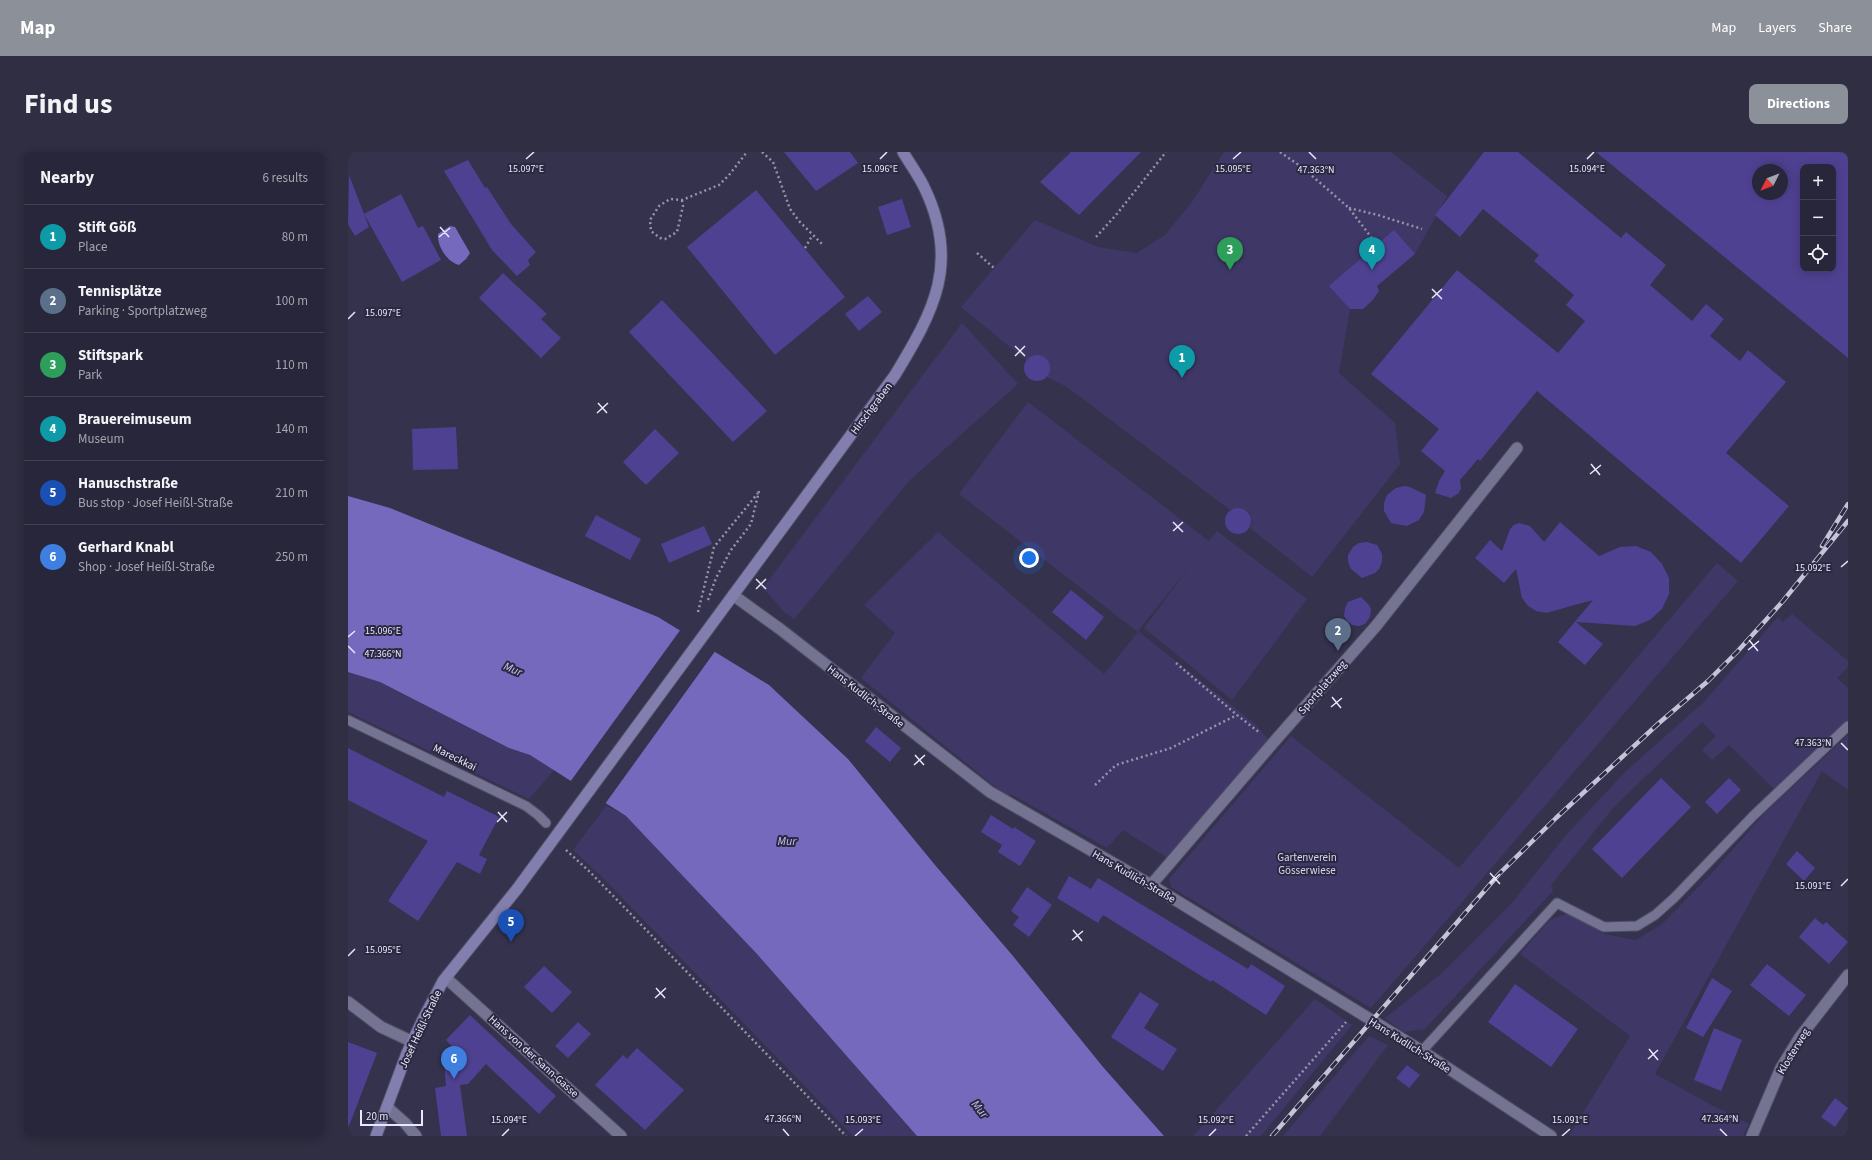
<!DOCTYPE html>
<html lang="en">
<head>
<meta charset="utf-8">
<style>
  body { margin:0; font-family:"Source Sans 3",sans-serif; background:#2f2e42; color:#f1f3f6 }
  .controls { position:absolute; right:12px; top:12px; display:grid; overflow:hidden; border-radius:8px; box-shadow:0 2px 10px #0003 }
  .controls button { width:36px; height:36px; display:grid; place-items:center; padding:0; border:0; border-bottom:1px solid #434354; background:#27263a; color:#f1f3f6; font:20px sans-serif }
  .compass { position:absolute; left:1404px; top:12px; width:36px; height:36px; border-radius:50%; background:#27263a; box-shadow:0 2px 10px #0003; rotate:228deg }
  .scale { position:absolute; left:12px; bottom:10px; width:63px; box-sizing:border-box; padding-left:4px; border:2px solid #e9e8fa; border-top:0; font-size:11px; line-height:14px; white-space:nowrap; color:#e9e8fa; -webkit-text-stroke:3px #2b2842; paint-order:stroke }
  .you { position:absolute; left:681px; top:406px; width:14px; height:14px; margin:-10px; border:3px solid #fff; border-radius:50%; background:#1a73e8; box-shadow:0 0 0 6px #1a73e833 }
  .badge { display:grid; place-items:center; width:26px; height:26px; border-radius:50%; background:#8c9099; color:#fff; font-size:13px; font-weight:700 }
  .pin { position:absolute; translate:-50% -33px; filter:drop-shadow(0 1px 2px #0008) }
  .pin::after { content:''; position:absolute; top:21px; width:14px; height:12px; background:inherit; clip-path:polygon(0 0,100% 0,50% 100%) }
  .list { margin:0; padding:0; list-style:none }
  h2 { display:flex; justify-content:space-between; align-items:center; height:52px; margin:0; padding:0 16px; font-size:17px }
  h2 small { font-size:13px; font-weight:400; color:#a4a5af }
  .list li { display:grid; grid-template-columns:26px 1fr auto; gap:12px; align-items:center; box-sizing:border-box; height:64px; padding:0 16px; border-top:1px solid #434354 }
  .list b { display:block; font-size:15px; white-space:nowrap }
  .list p { margin:0; font-size:13px; white-space:nowrap; color:#a4a5af }
  .list em { font-size:13px; font-style:normal; color:#a4a5af }
  .icon { flex:none; width:22px; height:22px; fill:none; stroke:currentColor; stroke-width:2; stroke-linecap:round; stroke-linejoin:round }
  .map { position:relative; flex:none; width:1500px; height:984px; overflow:hidden; border-radius:8px }
  header { display:flex; align-items:center; gap:24px; box-sizing:border-box; height:56px; padding:0 20px; background:#8c9099; color:#fff }
  header strong { font-size:19px }
  nav { display:flex; gap:22px; margin-inline-start:auto; font-size:14px }
  .intro { display:flex; align-items:center; justify-content:space-between; box-sizing:border-box; height:96px; padding:0 24px }
  h1 { margin:0; font-size:28px }
  .button { padding:10px 18px; border-radius:8px; background:#8c9099; color:#fff; font-size:14px; font-weight:700 }
  main { display:flex; gap:24px; padding:0 24px }
  aside { flex:1; background:#27263a; border-radius:8px; box-shadow:0 2px 10px #0003 }
  .map>svg:first-child { display:block }
  .green { fill:#3f3867 }
  .water { fill:#7569bd }
  .pier { fill:#34324d }
  .building { fill:#4f4191; fill-rule:evenodd }
  .lines { fill:none; stroke-linecap:round; stroke-linejoin:round }
  .service-casing { stroke:#514f67; stroke-width:11 }
  .minor-casing { stroke:#514f67; stroke-width:13 }
  .tertiary-casing { stroke:#514f67; stroke-width:13 }
  .secondary-casing { stroke:#514f67; stroke-width:13 }
  .path { stroke:#9594aa; stroke-width:2.5; stroke-dasharray:2 3; stroke-linecap:butt }
  .service { stroke:#757392; stroke-width:9 }
  .minor { stroke:#757392; stroke-width:11 }
  .tertiary { stroke:#757392; stroke-width:11 }
  .secondary { stroke:#827ead; stroke-width:11 }
  .rail-casing { stroke:#c4c3d7; stroke-width:4.5 }
  .rail { stroke:#2b2842; stroke-width:3; stroke-dasharray:9; stroke-linecap:butt }
  .ticks { fill:none; stroke:#e9e8fa; stroke-width:1.5 }
  .labels { text-anchor:middle; stroke-width:4; stroke-linejoin:round; paint-order:stroke }
  .street-label { font-size:11px; fill:#e9e8fa; stroke:#2b2842 }
  .park-label { font-size:11px; fill:#d8d7ee; stroke:#2b2842 }
  .water-label { font-size:12px; font-style:italic; fill:#c6c3f1; stroke:#2b2842 }
  .ticks-label { font-size:10px; text-anchor:middle; fill:#e9e8fa; stroke:#2b2842; stroke-width:4; stroke-linejoin:round; paint-order:stroke }
</style>
</head>
<body>
<header>
<strong>Map</strong>
<nav><a>Map</a><a>Layers</a><a>Share</a></nav>
</header>
<div class="intro"><h1>Find us</h1><a class="button">Directions</a></div>
<main>
<aside>
<h2>Nearby<small>6 results</small></h2>
<ul class="list">
<li><span class="badge" style="background:#0f9aa8">1</span><div><b>Stift Göß</b><p>Place</p></div><em>80 m</em></li>
<li><span class="badge" style="background:#5c6f8a">2</span><div><b>Tennisplätze</b><p>Parking · Sportplatzweg</p></div><em>100 m</em></li>
<li><span class="badge" style="background:#2e9e5b">3</span><div><b>Stiftspark</b><p>Park</p></div><em>110 m</em></li>
<li><span class="badge" style="background:#0f9aa8">4</span><div><b>Brauereimuseum</b><p>Museum</p></div><em>140 m</em></li>
<li><span class="badge" style="background:#1a4fb4">5</span><div><b>Hanuschstraße</b><p>Bus stop · Josef Heißl-Straße</p></div><em>210 m</em></li>
<li><span class="badge" style="background:#3f7fe0">6</span><div><b>Gerhard Knabl</b><p>Shop · Josef Heißl-Straße</p></div><em>250 m</em></li>
</ul>
</aside>
<div class="map">
<svg width="1500" height="984" viewBox="0 0 1500 984">
  <rect width="100%" height="100%" fill="#34324d"/>
  <g class="green">
    <path d="M 876,0 L 1043,0 L 1099,44 L 1067,102 L 1029,93 L 982,134 L 1002,157 L 991,221 L 1047,271 L 1052,312 L 964,425 L 902,376 L 904,370 L 901,360 L 893,356 L 882,358 L 719,235 L 699,225 L 613,155 L 687,68 L 750,95 L 789,101 L 817,83 L 844,50 Z"/>
    <path d="M 614,171 L 670,232 L 562,328 L 446,467 L 436,460 L 415,436 Z"/>
    <path d="M 680,250 L 861,389 L 869,379 L 959,447 L 884,548 L 796,476 L 843,413 L 790,479 L 907,572 L 920,587 L 832,692 L 818,705 L 775,678 L 759,696 L 663,642 L 660,645 L 513,526 L 547,481 L 516,453 L 590,380 L 756,522 L 790,480 L 611,342 Z"/>
    <path d="M 1369,411 L 1390,429 L 1023,856 L 823,735 L 821,727 L 943,584 L 1111,716 Z"/>
    <path d="M 1444,462 L 1500,509 L 1500,515 L 1489,526 L 1500,536 L 1500,568 L 1426,637 L 1381,593 L 1364,608 L 1354,598 L 1368,584 L 1354,570 L 1266,655 L 1203,733 L 1205,739 L 1077,877 L 1055,880 L 1037,866 L 1094,821 L 1163,752 L 1219,682 L 1279,618 L 1356,550 L 1430,465 L 1435,470 Z"/>
    <path d="M 0,520 L 32,530 L 161,596 L 182,603 L 206,618 L 181,647 L 0,560 Z"/>
    <path d="M 1500,583 L 1500,638 L 1474,619 L 1307,922 L 1367,955 L 1401,972 L 1395,984 L 1221,984 L 1282,884 L 1172,802 L 1202,768 L 1221,761 L 1256,782 L 1288,788 L 1314,772 L 1364,721 L 1416,662 Z"/>
    <path d="M 258,654 L 278,664 L 310,696 L 409,802 L 569,984 L 505,984 L 254,725 L 225,698 Z"/>
    <path d="M 967,847 L 1004,873 L 913,984 L 845,984 Z"/>
    <path d="M 1021,884 L 1040,893 L 972,984 L 935,984 Z"/>
  </g>
  <g class="water">
    <path d="M 102,74 L 107,75 L 122,101 L 118,107 L 111,113 C 99,110 89,94 90,82 Z"/>
    <path d="M 0,344 L 42,356 L 310,465 L 421,533 L 500,607 L 587,713 L 665,804 L 755,915 L 816,984 L 569,984 L 409,802 L 278,664 L 182,603 L 161,596 L 32,530 L 0,520 Z"/>
  </g>
  <path class="pier" d="M 333,477 L 368,498 L 257,652 L 222,630 Z"/>
  <g class="building">
    <path d="M 436,0 L 502,0 L 510,11 L 468,39 Z"/>
    <path d="M 723,0 L 793,0 L 731,63 L 692,30 Z"/>
    <path d="M 1136,0 L 1170,0 L 1273,86 L 1278,80 L 1318,113 L 1302,133 L 1344,169 L 1358,152 L 1376,167 L 1362,184 L 1392,209 L 1400,198 L 1438,230 L 1378,301 L 1441,354 L 1393,411 L 1189,239 L 1132,309 L 1130,307 L 1112,328 L 1113,336 L 1111,341 L 1103,346 L 1087,341 L 1091,329 L 1097,319 L 1073,299 L 1091,277 L 1023,222 L 1109,118 L 1210,201 L 1237,169 L 1218,153 L 1226,143 L 1186,109 L 1191,103 L 1135,57 L 1112,85 L 1087,63 Z"/>
    <path d="M 1248,0 L 1500,0 L 1500,206 ZM 1455,15 L 1485,15 L 1485,117 L 1455,117 ZM 1410,18 L 1434,18 L 1434,42 L 1410,42 Z"/>
    <path d="M 120,8 L 137,36 L 139,35 L 163,72 L 188,100 L 180,108 L 182,113 L 169,124 L 144,98 L 96,19 Z"/>
    <path d="M 1,23 L 16,62 L 53,42 L 70,76 L 75,74 L 93,108 L 54,130 L 16,62 L 21,75 L 7,84 L 0,72 Z"/>
    <path d="M 408,38 L 497,145 L 427,203 L 339,95 Z"/>
    <path d="M 554,47 L 563,75 L 539,83 L 530,55 Z"/>
    <path d="M 1046,78 L 1067,102 L 1029,134 L 1031,139 L 1024,149 L 1015,157 L 1002,157 L 981,134 Z"/>
    <path d="M 155,121 L 199,162 L 193,167 L 213,186 L 193,206 L 131,146 Z"/>
    <path d="M 520,144 L 534,160 L 511,179 L 497,162 Z"/>
    <path d="M 314,148 L 419,259 L 385,290 L 281,180 Z"/>
    <circle cx="689" cy="216" r="13"/>
    <path d="M 108,275 L 110,317 L 65,318 L 64,277 Z"/>
    <path d="M 307,277 L 331,301 L 298,333 L 275,310 Z"/>
    <path d="M 1056,334 L 1062,335 L 1078,343 L 1076,360 L 1071,368 L 1059,374 L 1043,371 L 1036,359 L 1036,351 L 1039,343 L 1048,336 Z"/>
    <circle cx="890" cy="369" r="13"/>
    <path d="M 248,363 L 293,387 L 282,408 L 237,384 Z"/>
    <path d="M 1212,370 L 1251,404 L 1272,395 L 1288,394 L 1303,400 L 1314,412 L 1321,426 L 1321,442 L 1314,457 L 1302,468 L 1287,474 L 1228,470 L 1255,492 L 1237,513 L 1210,490 L 1245,448 L 1198,461 L 1188,459 L 1180,454 L 1174,446 L 1168,417 L 1156,431 L 1127,406 L 1142,388 L 1154,399 L 1162,377 L 1166,373 L 1171,371 L 1182,374 L 1196,390 Z"/>
    <path d="M 356,374 L 364,392 L 321,411 L 313,392 Z"/>
    <path d="M 1019,390 L 1029,393 L 1034,402 L 1034,410 L 1031,417 L 1027,421 L 1014,426 L 1003,417 L 1000,410 L 1000,403 L 1005,395 L 1011,391 Z"/>
    <path d="M 723,438 L 756,465 L 738,488 L 704,460 Z"/>
    <path d="M 1013,445 L 1021,453 L 1023,458 L 1022,465 L 1017,472 L 1011,474 L 1004,473 L 1000,470 L 996,464 L 997,456 L 1000,450 Z"/>
    <path d="M 528,575 L 553,596 L 542,610 L 517,589 Z"/>
    <path d="M 0,596 L 96,645 L 99,639 L 151,665 L 131,703 L 139,707 L 132,722 L 109,710 L 70,769 L 40,749 L 80,689 L 0,648 Z"/>
    <path d="M 1313,626 L 1343,655 L 1274,726 L 1244,697 Z"/>
    <path d="M 1381,626 L 1393,638 L 1369,662 L 1357,650 Z"/>
    <path d="M 643,663 L 665,677 L 666,675 L 688,689 L 672,714 L 650,700 L 654,693 L 633,680 Z"/>
    <path d="M 1449,699 L 1467,716 L 1456,729 L 1438,712 Z"/>
    <path d="M 721,724 L 743,737 L 750,726 L 900,817 L 903,812 L 937,834 L 918,863 L 864,828 L 863,830 L 755,763 L 750,771 L 709,746 Z"/>
    <path d="M 679,735 L 704,753 L 681,785 L 665,773 L 671,765 L 663,759 Z"/>
    <path d="M 1467,766 L 1475,773 L 1478,770 L 1500,790 L 1481,812 L 1451,785 Z"/>
    <path d="M 1419,812 L 1458,843 L 1441,864 L 1402,833 Z"/>
    <path d="M 196,814 L 224,840 L 204,861 L 176,835 Z"/>
    <path d="M 1364,826 L 1384,839 L 1355,885 L 1338,876 Z"/>
    <path d="M 1167,832 L 1230,877 L 1203,915 L 1140,870 Z"/>
    <path d="M 792,840 L 811,852 L 796,876 L 829,897 L 815,919 L 763,885 Z"/>
    <path d="M 122,863 L 208,944 L 191,962 L 138,912 L 120,932 L 112,933 L 119,984 L 93,984 L 87,936 L 98,934 L 96,909 L 107,898 L 98,888 Z"/>
    <path d="M 230,870 L 243,882 L 220,906 L 207,894 Z"/>
    <path d="M 1366,876 L 1394,888 L 1373,939 L 1346,928 Z"/>
    <path d="M 0,890 L 29,901 L 1,974 L 0,973 Z"/>
    <path d="M 289,896 L 336,938 L 297,978 L 247,933 L 275,903 L 279,907 Z"/>
    <path d="M 1059,913 L 1072,923 L 1061,936 L 1048,926 Z"/>
    <path d="M 1487,946 L 1500,956 L 1487,975 L 1473,965 Z"/>
  </g>
  <g class="lines">
    <g class="service-casing">
      <g id="service">
        <path d="M 0,568 L 178,654 L 190,663 L 198,671"/>
        <path d="M 1074,899 L 1209,751 L 1256,775 L 1289,774 L 1307,763 L 1326,746 L 1405,664 L 1500,574"/>
      </g>
    </g>
    <g class="minor-casing">
      <g id="minor">
        <path d="M 385,443 L 432,477 L 642,640 L 803,733 L 1074,899 L 1203,984"/>
        <path d="M 803,733 L 925,591 L 1028,474 L 1169,296"/>
        <path d="M 98,826 L 273,984"/>
        <path d="M 0,850 L 33,875 L 65,890"/>
        <path d="M 1404,984 L 1433,916 L 1452,885 L 1500,823"/>
      </g>
    </g>
    <g class="tertiary-casing">
      <path id="tertiary" d="M 39,955 L 57,971 L 68,984"/>
    </g>
    <g class="secondary-casing">
      <path id="secondary" d="M 28,984 L 59,901 L 75,867 L 95,829 L 169,737 L 547,223 C 586,159 612,111 577,37 C 571,24 562,12 555,0"/>
    </g>
    <g class="path">
      <path d="M 414,0 L 425,10 L 442,57 L 451,69 L 475,93"/>
      <path d="M 932,0 L 955,16 L 1001,56 L 1029,93"/>
      <path d="M 334,48 L 335,54 L 329,80 L 317,87 L 312,86 L 303,79 L 302,68 L 311,54 L 322,47 L 334,48 L 371,33 L 381,23 L 399,0"/>
      <path d="M 1001,56 L 1030,63 L 1074,77"/>
      <path d="M 748,85 L 768,63 L 818,0"/>
      <path d="M 457,96 L 464,84"/>
      <path d="M 629,101 L 646,116"/>
      <path d="M 360,448 L 368,426 L 383,398 L 403,372 L 411,339"/>
      <path d="M 350,460 L 366,395 L 410,341"/>
      <path d="M 828,511 L 889,563 L 912,581"/>
      <path d="M 747,633 L 768,613 L 823,596 L 889,563"/>
      <path d="M 218,698 L 242,720 L 498,984"/>
      <path d="M 898,984 L 998,870"/>
    </g>
    <use href="#service" class="service"/>
    <use href="#minor" class="minor"/>
    <use href="#tertiary" class="tertiary"/>
    <use href="#secondary" class="secondary"/>
    <g class="rail-casing">
      <g id="rail">
        <path d="M 1474,394 L 1500,352"/>
        <path d="M 924,984 L 1151,722 L 1208,666 L 1311,571 L 1360,529 L 1389,500 L 1435,449 L 1500,369"/>
      </g>
    </g>
    <use href="#rail" class="rail"/>
  </g>
  <path class="ticks" d="M 961,0 L 968,7M 178,7 L 186,0M 532,7 L 539,0M 885,7 L 893,0M 1239,7 L 1246,0M 92,75 L 101,85M 91,85 L 102,76M 1084,137 L 1094,147M 1084,146 L 1094,137M 0,167 L 7,160M 667,194 L 677,204M 667,204 L 677,194M 250,251 L 259,261M 249,261 L 260,251M 1243,312 L 1252,323M 1242,322 L 1253,313M 825,370 L 835,380M 825,379 L 835,370M 1493,415 L 1500,409M 408,427 L 418,437M 408,437 L 418,427M 0,485 L 7,479M 1401,488 L 1410,499M 0,494 L 7,501M 1400,498 L 1411,489M 984,545 L 993,556M 983,555 L 994,546M 1493,591 L 1500,598M 567,603 L 576,613M 566,613 L 577,603M 150,660 L 159,670M 149,670 L 159,660M 1142,721 L 1152,732M 1142,731 L 1152,722M 1493,734 L 1500,727M 725,778 L 734,789M 724,788 L 735,779M 0,804 L 7,797M 308,836 L 317,846M 307,846 L 318,836M 1301,897 L 1310,908M 1300,907 L 1310,898M 435,977 L 441,984M 1372,977 L 1379,984M 154,984 L 161,977M 507,984 L 515,977M 861,984 L 868,977M 1214,984 L 1222,977"/>
  <g class="labels">
    <g class="street-label">
      <text transform="translate(523 256) rotate(-53)" y="4">Hirschgraben</text>
      <text transform="translate(974 535) rotate(-49)" y="4">Sportplatzweg</text>
      <text transform="translate(518 544) rotate(38)" y="4">Hans Kudlich-Straße</text>
      <text transform="translate(107 605) rotate(26)" y="4">Mareckkai</text>
      <text transform="translate(786 724) rotate(30)" y="4">Hans Kudlich-Straße</text>
      <text transform="translate(72 877) rotate(-65)" y="4">Josef Heißl-Straße</text>
      <text transform="translate(1062 893) rotate(32)" y="4">Hans Kudlich-Straße</text>
      <text transform="translate(1445 899) rotate(-59)" y="4">Klosterweg</text>
      <text transform="translate(186 904) rotate(42)" y="4">Hans von der Sann-Gasse</text>
    </g>
    <g class="park-label">
      <text x="959" y="709">Gartenverein<tspan x="959" dy="13">Gösserwiese</tspan></text>
    </g>
    <g class="water-label">
      <text transform="translate(165 517) rotate(23)" y="4">Mur</text>
      <text x="439" y="693">Mur</text>
      <text transform="translate(632 957) rotate(50)" y="4">Mur</text>
    </g>
  </g>
  <g class="ticks-label">
    <text x="178" y="20">15.097°E</text>
    <text x="532" y="20">15.096°E</text>
    <text x="885" y="20">15.095°E</text>
    <text x="1239" y="20">15.094°E</text>
    <text x="968" y="21">47.363°N</text>
    <text x="35" y="164">15.097°E</text>
    <text x="1465" y="419">15.092°E</text>
    <text x="35" y="482">15.096°E</text>
    <text x="35" y="505">47.366°N</text>
    <text x="1465" y="594">47.363°N</text>
    <text x="1465" y="737">15.091°E</text>
    <text x="35" y="801">15.095°E</text>
    <text x="435" y="970">47.366°N</text>
    <text x="1372" y="970">47.364°N</text>
    <text x="161" y="971">15.094°E</text>
    <text x="515" y="971">15.093°E</text>
    <text x="868" y="971">15.092°E</text>
    <text x="1222" y="971">15.091°E</text>
  </g>
</svg>
<div class="controls">
<button>+</button>
<button>−</button>
<button><svg class="icon" aria-label="locate" viewBox="0 0 24 24"><circle cx="12" cy="12" r="6"/><path d="M12 2v4M12 18v4M2 12h4M18 12h4"/></svg></button>
</div>
<svg class="compass" viewBox="-18 -18 36 36"><path d="M0-13l5 13h-10z" fill="#e53935"/><path d="M0 13l5-13h-10z" fill="#a4a5af"/></svg>
<div class="scale">20 m</div>
<div class="you"></div>
<div class="pin badge" style="left:834px;top:226px;background:#0f9aa8">1</div>
<div class="pin badge" style="left:990px;top:499px;background:#5c6f8a">2</div>
<div class="pin badge" style="left:882px;top:118px;background:#2e9e5b">3</div>
<div class="pin badge" style="left:1024px;top:118px;background:#0f9aa8">4</div>
<div class="pin badge" style="left:163px;top:790px;background:#1a4fb4">5</div>
<div class="pin badge" style="left:106px;top:927px;background:#3f7fe0">6</div>
</div>
</main>
</body>
</html>
